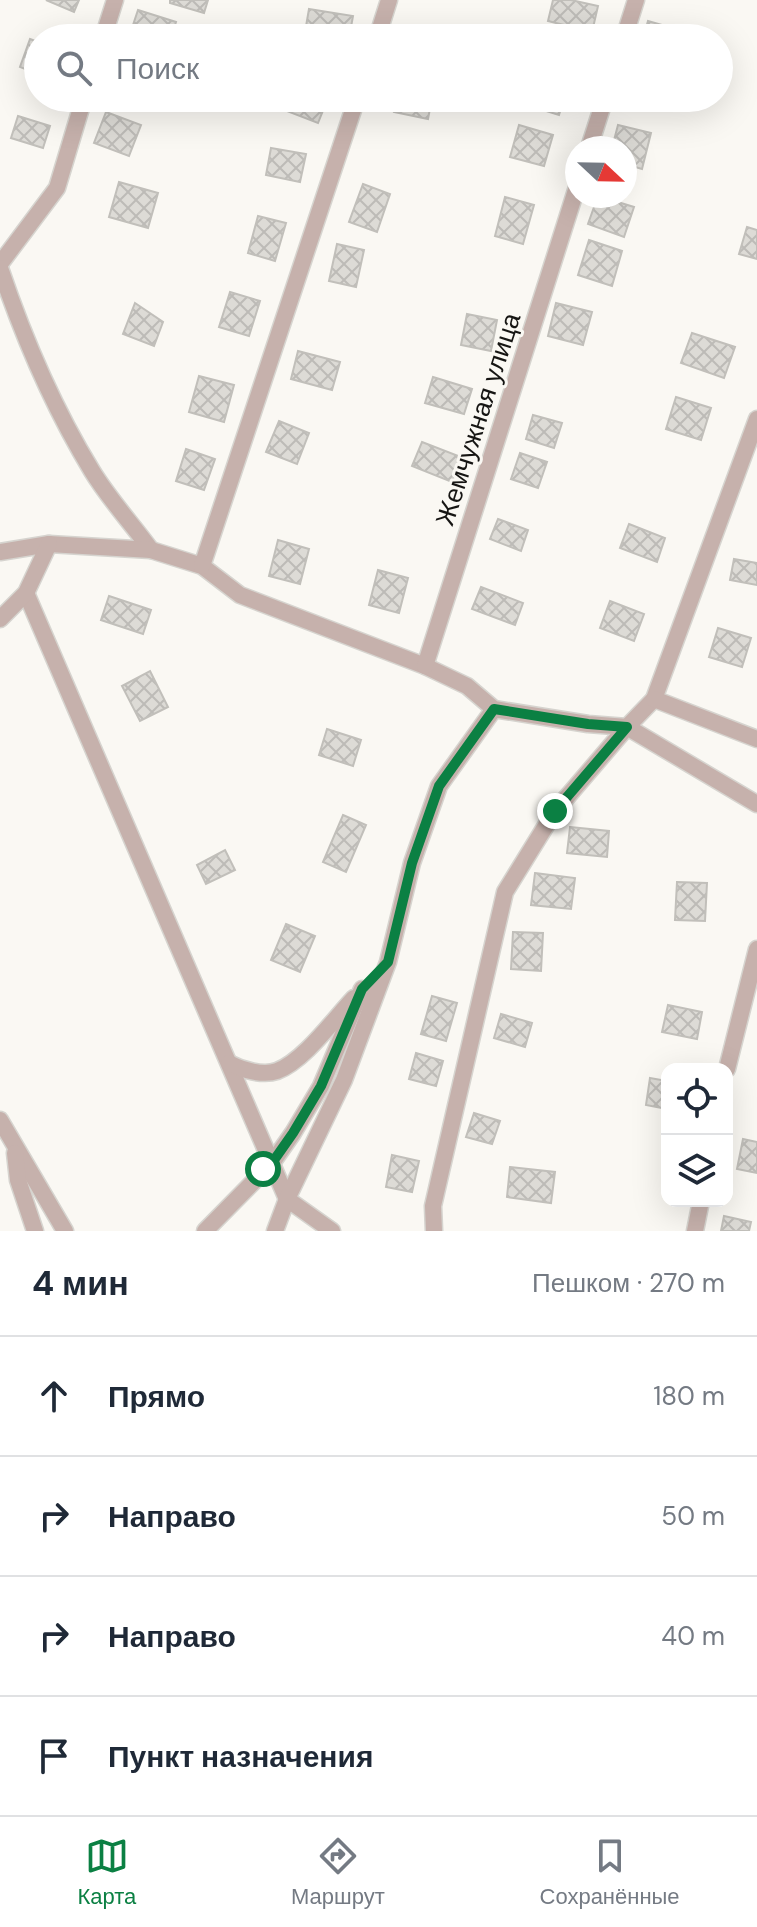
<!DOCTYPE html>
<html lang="ru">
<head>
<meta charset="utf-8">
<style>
  body { margin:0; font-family:"DM Sans",sans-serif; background:#f2f2f3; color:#1f2937 }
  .controls { position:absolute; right:24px; bottom:24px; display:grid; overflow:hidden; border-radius:16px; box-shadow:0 8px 32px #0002 }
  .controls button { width:72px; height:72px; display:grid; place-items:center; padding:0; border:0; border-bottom:2px solid #e0e1e3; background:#fff; color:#1f2937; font:40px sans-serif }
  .compass { position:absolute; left:565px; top:136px; width:72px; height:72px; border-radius:50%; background:#fff; box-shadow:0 8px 32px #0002; rotate:112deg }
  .stop { position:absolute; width:24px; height:24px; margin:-18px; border:6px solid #0b8043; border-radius:50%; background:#fff }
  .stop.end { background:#0b8043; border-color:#fff; box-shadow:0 2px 8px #0008 }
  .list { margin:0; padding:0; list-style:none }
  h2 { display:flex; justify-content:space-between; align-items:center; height:104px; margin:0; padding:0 32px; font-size:34px }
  h2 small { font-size:26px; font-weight:400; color:#747a83 }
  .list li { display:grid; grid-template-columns:52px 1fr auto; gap:24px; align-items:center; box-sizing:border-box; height:120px; padding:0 32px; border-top:2px solid #e0e1e3 }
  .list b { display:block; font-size:30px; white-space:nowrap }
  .list em { font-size:26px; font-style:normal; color:#747a83 }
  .icon { flex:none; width:44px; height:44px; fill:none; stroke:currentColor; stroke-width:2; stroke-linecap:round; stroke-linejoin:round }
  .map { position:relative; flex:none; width:757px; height:1231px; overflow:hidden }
  .search { position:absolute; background:#fff; box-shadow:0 8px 32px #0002; left:24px; right:24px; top:24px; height:88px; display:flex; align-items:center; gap:20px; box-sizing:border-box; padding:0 28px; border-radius:44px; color:#747a83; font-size:30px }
  .sheet { height:584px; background:#fff }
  nav { display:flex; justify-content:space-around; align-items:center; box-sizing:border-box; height:112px; border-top:2px solid #e0e1e3; background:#fff; font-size:22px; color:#747a83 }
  nav a { display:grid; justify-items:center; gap:4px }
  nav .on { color:#0b8043 }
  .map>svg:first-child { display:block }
  .building { fill:url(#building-cross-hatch); stroke:#c1bfba; stroke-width:2 }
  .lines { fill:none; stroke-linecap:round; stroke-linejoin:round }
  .minor-casing { stroke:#d6d4cf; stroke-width:19 }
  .minor { stroke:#c6b1ac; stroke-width:16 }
  .route { stroke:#0b8043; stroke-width:10 }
  .labels { text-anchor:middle; stroke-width:6; stroke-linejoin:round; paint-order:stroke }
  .street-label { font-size:26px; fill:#161513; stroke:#faf8f3 }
</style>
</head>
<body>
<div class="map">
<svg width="757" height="1231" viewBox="0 0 757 1231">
  <defs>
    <pattern id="building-cross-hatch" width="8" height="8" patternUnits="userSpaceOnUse" patternTransform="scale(2)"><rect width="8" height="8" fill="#dddbd6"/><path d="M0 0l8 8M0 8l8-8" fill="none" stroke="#bdbbb7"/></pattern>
  </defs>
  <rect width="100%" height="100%" fill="#faf8f3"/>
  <g class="building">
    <path d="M 46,0 L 79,0 L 74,12 Z"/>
    <path d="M 170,0 L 208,0 L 204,13 L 170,3 Z"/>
    <path d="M 553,0 L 571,0 L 598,6 L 592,32 L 548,21 Z"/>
    <path d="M 309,9 L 353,16 L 349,38 L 304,38 Z"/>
    <path d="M 138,10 L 176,22 L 171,38 L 142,38 L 130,34 Z"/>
    <path d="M 648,21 L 686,32 L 684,38 L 643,38 Z"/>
    <path d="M 30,39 L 38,42 L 38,74 L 20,67 Z"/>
    <path d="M 282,98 L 328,98 L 318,123 L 279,108 Z"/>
    <path d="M 397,98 L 432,98 L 428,119 L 394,112 Z"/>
    <path d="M 526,98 L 564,98 L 559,115 L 524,104 Z"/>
    <path d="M 106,112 L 141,125 L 129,156 L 94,143 Z"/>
    <path d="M 18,116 L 50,126 L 43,148 L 11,138 Z"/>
    <path d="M 519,125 L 553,135 L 544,166 L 510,157 Z"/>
    <path d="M 618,125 L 651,133 L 642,169 L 625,164 L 625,148 L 612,148 Z"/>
    <path d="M 271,148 L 306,154 L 300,182 L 266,175 Z"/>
    <path d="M 119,182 L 158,193 L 148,228 L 109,217 Z"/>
    <path d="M 363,184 L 390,194 L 377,232 L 349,222 Z"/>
    <path d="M 598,196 L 634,207 L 624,237 L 588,224 Z"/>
    <path d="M 505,197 L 534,205 L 523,244 L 495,236 Z"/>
    <path d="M 258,216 L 286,223 L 275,261 L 248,253 Z"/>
    <path d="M 747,227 L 757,230 L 757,259 L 739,254 Z"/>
    <path d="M 589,240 L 622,251 L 612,286 L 578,275 Z"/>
    <path d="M 337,244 L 364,250 L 356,287 L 329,281 Z"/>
    <path d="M 230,292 L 260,301 L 249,336 L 219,327 Z"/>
    <path d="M 135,303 L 163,322 L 154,346 L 123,334 Z"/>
    <path d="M 556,303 L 592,312 L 583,345 L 548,336 Z"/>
    <path d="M 467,314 L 497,320 L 491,351 L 461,345 Z"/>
    <path d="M 692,333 L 735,347 L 724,378 L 681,363 Z"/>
    <path d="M 298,351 L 340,362 L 332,390 L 291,379 Z"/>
    <path d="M 199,376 L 234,385 L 224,422 L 189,412 Z"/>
    <path d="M 433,377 L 472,389 L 464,414 L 425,403 Z"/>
    <path d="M 676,397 L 711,408 L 701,440 L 666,429 Z"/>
    <path d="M 533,415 L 562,423 L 554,448 L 526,439 Z"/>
    <path d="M 279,421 L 309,433 L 297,464 L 266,452 Z"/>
    <path d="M 422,442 L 461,457 L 452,482 L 412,466 Z"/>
    <path d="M 186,449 L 215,459 L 204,490 L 176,481 Z"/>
    <path d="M 520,453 L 547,462 L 538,488 L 511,479 Z"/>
    <path d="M 498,519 L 528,530 L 521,551 L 490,539 Z"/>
    <path d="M 629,524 L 665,538 L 657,562 L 620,548 Z"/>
    <path d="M 278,540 L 309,549 L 300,584 L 269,576 Z"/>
    <path d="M 734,559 L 757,563 L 757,585 L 730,580 Z"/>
    <path d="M 378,570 L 408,578 L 399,613 L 369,605 Z"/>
    <path d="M 481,587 L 523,603 L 515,625 L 472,609 Z"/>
    <path d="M 109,596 L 151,610 L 143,634 L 101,620 Z"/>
    <path d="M 610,601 L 644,614 L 634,641 L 600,628 Z"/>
    <path d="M 718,628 L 751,638 L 742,667 L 709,657 Z"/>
    <path d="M 150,671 L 168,707 L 140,721 L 122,686 Z"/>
    <path d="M 327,729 L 361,740 L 353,766 L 319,755 Z"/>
    <path d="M 343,815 L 366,825 L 346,872 L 323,862 Z"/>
    <path d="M 570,827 L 609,831 L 607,857 L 567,853 Z"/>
    <path d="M 225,850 L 235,870 L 206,884 L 197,865 Z"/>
    <path d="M 535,873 L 575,878 L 571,909 L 531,905 Z"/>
    <path d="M 677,882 L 707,883 L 705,921 L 675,920 Z"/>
    <path d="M 286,924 L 315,936 L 300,972 L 271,960 Z"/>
    <path d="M 513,932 L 543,933 L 541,971 L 511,969 Z"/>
    <path d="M 432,996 L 457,1003 L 446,1041 L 421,1034 Z"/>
    <path d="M 668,1005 L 702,1012 L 697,1039 L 662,1032 Z"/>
    <path d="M 501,1014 L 532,1023 L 525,1047 L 494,1038 Z"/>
    <path d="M 416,1053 L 443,1061 L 436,1086 L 409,1079 Z"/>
    <path d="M 650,1078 L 667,1081 L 667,1109 L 646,1105 Z"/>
    <path d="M 474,1113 L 500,1121 L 492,1144 L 466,1137 Z"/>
    <path d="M 743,1139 L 757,1142 L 757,1173 L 737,1169 Z"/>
    <path d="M 392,1155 L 419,1161 L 412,1192 L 386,1187 Z"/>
    <path d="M 510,1167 L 555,1172 L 551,1203 L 507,1197 Z"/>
    <path d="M 724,1216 L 751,1222 L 749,1231 L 721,1231 Z"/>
  </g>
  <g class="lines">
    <g class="minor-casing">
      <g id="minor">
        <path d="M 103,38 L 115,0"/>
        <path d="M 377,38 L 389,0"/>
        <path d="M 624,38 L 636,0"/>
        <path d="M 589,148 L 605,98"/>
        <path d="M 0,264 L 57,188 L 84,98"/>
        <path d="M 0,268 C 24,339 53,407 92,471 C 109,499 132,524 151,550"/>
        <path d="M 757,419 L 654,699 L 627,727 L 757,804"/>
        <path d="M 0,552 L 49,544 L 151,550 L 202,566 L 240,595 L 425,666 L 467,686 L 494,709 L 588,724 L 627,727 L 555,811 L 505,892 L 433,1206 L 434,1231"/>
        <path d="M 202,566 L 357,98"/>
        <path d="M 26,593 L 287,1199 L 332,1231"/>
        <path d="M 0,619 L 26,593 L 49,544"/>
        <path d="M 425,666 L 577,187"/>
        <path d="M 654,699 L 757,739"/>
        <path d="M 229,1063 C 242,1070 263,1076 277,1071 C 304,1061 334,1019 354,998"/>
        <path d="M 727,1069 L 757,949"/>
        <path d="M 0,1120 L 65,1231"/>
        <path d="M 15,1153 L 18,1180 L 35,1231"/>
        <path d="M 205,1231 L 272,1163 L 293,1133 L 321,1086 L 362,989"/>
        <path d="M 275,1231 L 287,1199 L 344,1080 L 388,962 L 412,863 L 439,786 L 494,709"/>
        <path d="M 695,1231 L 701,1201"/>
      </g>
    </g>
    <use href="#minor" class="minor"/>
  </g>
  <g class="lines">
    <path class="route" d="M 263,1169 L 272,1163 L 293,1133 L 321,1086 L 362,989 L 388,962 L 412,863 L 439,786 L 494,709 L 588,724 L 627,727 L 555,811"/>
  </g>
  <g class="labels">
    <g class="street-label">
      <text transform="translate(478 419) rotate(-72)" y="9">Жемчужная улица</text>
    </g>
  </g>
</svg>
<div class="controls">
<button><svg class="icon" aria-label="locate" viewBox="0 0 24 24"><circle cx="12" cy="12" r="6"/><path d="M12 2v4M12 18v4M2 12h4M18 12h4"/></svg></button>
<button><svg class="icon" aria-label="layers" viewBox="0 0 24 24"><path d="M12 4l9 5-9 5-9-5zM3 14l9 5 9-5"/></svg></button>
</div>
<svg class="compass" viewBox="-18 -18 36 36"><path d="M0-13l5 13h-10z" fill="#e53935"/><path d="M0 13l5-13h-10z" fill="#747a83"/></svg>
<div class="stop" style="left:263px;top:1169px"></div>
<div class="stop end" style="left:555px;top:811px"></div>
<div class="search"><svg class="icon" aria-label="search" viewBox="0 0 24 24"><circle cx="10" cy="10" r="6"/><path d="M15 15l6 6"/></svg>Поиск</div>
</div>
<section class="sheet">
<h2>4 мин<small>Пешком · 270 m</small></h2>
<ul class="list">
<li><svg class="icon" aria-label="ahead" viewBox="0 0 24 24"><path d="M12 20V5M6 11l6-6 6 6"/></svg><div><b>Прямо</b></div><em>180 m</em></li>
<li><svg class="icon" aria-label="right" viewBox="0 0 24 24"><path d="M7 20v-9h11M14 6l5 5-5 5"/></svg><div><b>Направо</b></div><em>50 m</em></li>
<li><svg class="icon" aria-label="right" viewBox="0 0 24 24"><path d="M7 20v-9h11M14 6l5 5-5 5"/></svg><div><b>Направо</b></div><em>40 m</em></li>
<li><svg class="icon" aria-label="arrive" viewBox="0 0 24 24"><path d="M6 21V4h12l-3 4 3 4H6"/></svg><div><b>Пункт назначения</b></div></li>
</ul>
</section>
<nav>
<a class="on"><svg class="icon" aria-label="map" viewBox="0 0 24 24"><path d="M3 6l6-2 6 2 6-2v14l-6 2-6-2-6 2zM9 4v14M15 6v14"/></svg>Карта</a>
<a><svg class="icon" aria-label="directions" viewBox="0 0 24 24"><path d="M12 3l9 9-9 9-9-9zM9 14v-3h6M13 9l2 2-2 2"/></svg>Маршрут</a>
<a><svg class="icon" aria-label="saved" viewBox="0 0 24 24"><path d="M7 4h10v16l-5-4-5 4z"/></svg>Сохранённые</a>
</nav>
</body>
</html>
